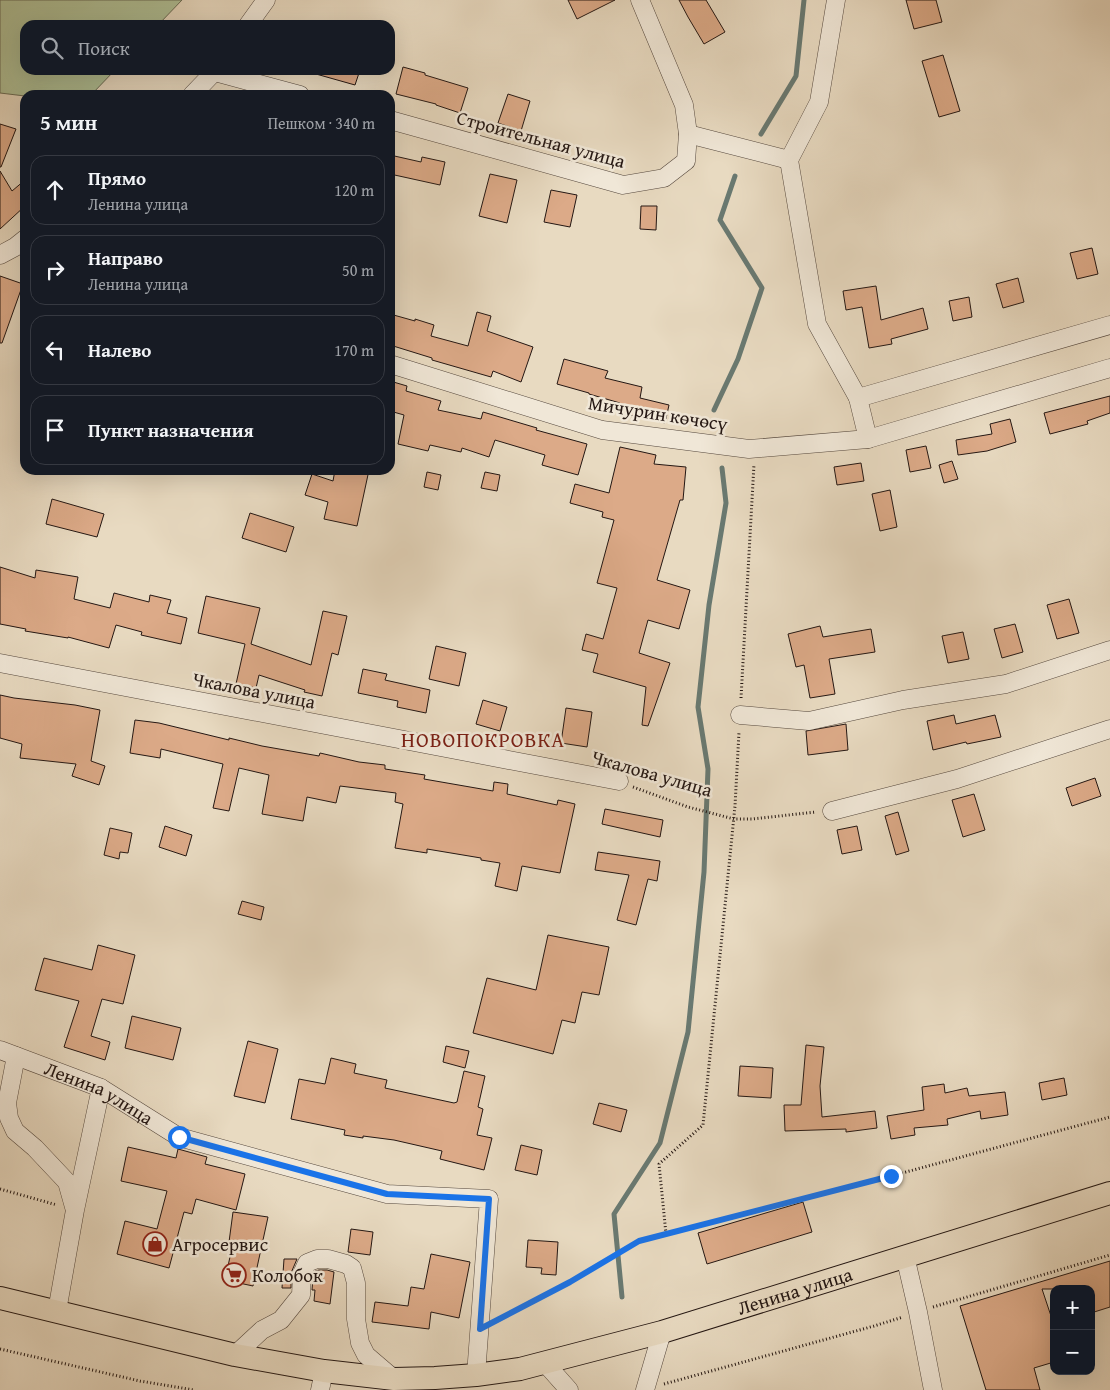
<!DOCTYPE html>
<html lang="ru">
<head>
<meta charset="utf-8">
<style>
  body { margin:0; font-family:"Gentium Book Plus",serif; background:#20242c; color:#f1f3f6 }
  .controls { position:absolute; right:15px; bottom:15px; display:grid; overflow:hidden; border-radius:10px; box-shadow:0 5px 20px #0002 }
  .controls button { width:45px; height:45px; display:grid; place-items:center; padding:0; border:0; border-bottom:1px solid #363941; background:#171b24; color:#f1f3f6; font:25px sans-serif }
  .stop { position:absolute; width:15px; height:15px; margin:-11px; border:4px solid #1a73e8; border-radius:50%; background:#fff }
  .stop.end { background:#1a73e8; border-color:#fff; box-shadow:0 1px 5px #0008 }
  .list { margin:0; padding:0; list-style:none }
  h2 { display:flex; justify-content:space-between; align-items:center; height:65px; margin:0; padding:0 20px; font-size:21px }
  h2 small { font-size:16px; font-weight:400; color:#9ea1a6 }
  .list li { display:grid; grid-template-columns:32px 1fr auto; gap:15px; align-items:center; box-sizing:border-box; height:70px; margin:0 10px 10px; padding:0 10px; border:1px solid #363941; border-radius:15px }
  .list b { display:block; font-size:19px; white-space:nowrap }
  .list p { margin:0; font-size:16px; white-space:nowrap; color:#9ea1a6 }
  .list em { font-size:16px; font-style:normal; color:#9ea1a6 }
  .icon { flex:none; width:28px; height:28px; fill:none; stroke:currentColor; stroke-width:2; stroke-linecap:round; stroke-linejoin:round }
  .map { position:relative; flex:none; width:1110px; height:1390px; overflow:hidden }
  .search { position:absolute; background:#171b24; box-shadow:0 5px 20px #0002; left:20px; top:20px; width:375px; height:55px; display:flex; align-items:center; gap:12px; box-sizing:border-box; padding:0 18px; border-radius:15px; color:#9ea1a6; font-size:19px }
  .panel { position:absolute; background:#171b24; box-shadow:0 5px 20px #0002; left:20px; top:90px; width:375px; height:385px; border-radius:15px }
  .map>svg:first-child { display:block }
  .green { fill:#afc198; stroke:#6a6c56 }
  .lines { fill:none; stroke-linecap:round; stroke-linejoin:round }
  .stream { stroke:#697971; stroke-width:5 }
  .building { fill:#dcaa88; stroke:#241713 }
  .minor-casing { stroke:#55483e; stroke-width:19 }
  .major-casing { stroke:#241713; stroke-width:24 }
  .path { stroke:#241713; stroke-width:3; stroke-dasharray:1 2.5; stroke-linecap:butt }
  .minor { stroke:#f0e7d7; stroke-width:18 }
  .major { stroke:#e8dac1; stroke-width:22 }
  .route { stroke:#1a73e8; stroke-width:6 }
  .labels { text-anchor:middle; stroke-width:5; stroke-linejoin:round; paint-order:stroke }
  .street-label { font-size:19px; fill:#241713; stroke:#f0e7d7 }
  .poi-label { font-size:19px; fill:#241713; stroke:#f0e7d7; text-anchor:start }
  .quarter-label { font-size:21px; letter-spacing:1px; fill:#7a1f14; stroke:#f0e7d7 }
</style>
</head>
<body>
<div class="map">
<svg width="1110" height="1390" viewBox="0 0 1110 1390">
  <rect width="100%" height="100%" fill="#e8dac1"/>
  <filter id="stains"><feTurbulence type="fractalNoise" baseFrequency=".004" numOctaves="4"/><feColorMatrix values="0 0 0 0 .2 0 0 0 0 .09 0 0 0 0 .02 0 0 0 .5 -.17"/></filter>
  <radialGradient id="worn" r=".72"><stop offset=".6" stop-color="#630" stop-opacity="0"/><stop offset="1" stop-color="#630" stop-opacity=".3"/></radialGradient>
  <path class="green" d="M 0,0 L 182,0 L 158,25 L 25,25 L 25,70 L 115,70 L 91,95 L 25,95 L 25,96 L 0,93 Z"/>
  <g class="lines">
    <g class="stream">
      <path d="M 761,134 L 796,76 L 804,0"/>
      <path d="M 714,410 L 738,359 L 762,288 L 720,220 L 735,176"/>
      <path d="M 622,1297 L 614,1214 L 660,1143 L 688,1032 L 704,872 L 708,769 L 698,707 L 709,605 L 726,503 L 722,468"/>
    </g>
  </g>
  <g class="building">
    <path d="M 568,0 L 615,0 L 577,19 Z"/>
    <path d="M 679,0 L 706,0 L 725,32 L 704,44 L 688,17 Z"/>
    <path d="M 906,0 L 936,0 L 942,22 L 914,29 Z"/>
    <path d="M 943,55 L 960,111 L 939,117 L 922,61 Z"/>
    <path d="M 403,67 L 425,73 L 425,75 L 468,88 L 460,113 L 436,105 L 436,104 L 396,94 Z"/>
    <path d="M 316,70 L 360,70 L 355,85 L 316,74 Z"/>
    <path d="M 508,94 L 530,101 L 521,131 L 498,123 Z"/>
    <path d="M 0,124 L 16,129 L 1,167 L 0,167 Z"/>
    <path d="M 390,155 L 421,162 L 422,157 L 445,162 L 440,185 L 390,174 Z"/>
    <path d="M 0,171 L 12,191 L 25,180 L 25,206 L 0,229 Z"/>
    <path d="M 490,174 L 517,180 L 507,223 L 479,216 Z"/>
    <path d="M 551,190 L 577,195 L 570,227 L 544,222 Z"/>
    <path d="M 641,206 L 657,206 L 656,230 L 640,229 Z"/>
    <path d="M 1092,248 L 1098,274 L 1077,279 L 1070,253 Z"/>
    <path d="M 0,276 L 23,284 L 2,343 L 0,343 Z"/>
    <path d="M 1018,278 L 1024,302 L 1003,308 L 996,284 Z"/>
    <path d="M 876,286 L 881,320 L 923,308 L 928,329 L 891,339 L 892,344 L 869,348 L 862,307 L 846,310 L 843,291 Z"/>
    <path d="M 969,297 L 972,317 L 953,321 L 949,301 Z"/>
    <path d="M 477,312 L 491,316 L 487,331 L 533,347 L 521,382 L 493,371 L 491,377 L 432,360 L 432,358 L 390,345 L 390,314 L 415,321 L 415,319 L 434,325 L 431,336 L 468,346 Z"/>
    <path d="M 564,359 L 608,371 L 605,378 L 642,387 L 640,398 L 669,405 L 665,423 L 617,412 L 620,403 L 589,394 L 589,393 L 557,384 Z"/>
    <path d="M 390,381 L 407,386 L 406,391 L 441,401 L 438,410 L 481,419 L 483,412 L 537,428 L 536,430 L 587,444 L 578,475 L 542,465 L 545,455 L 495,440 L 489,457 L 462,448 L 461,452 L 430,445 L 428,451 L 398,444 L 404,415 L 390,411 Z"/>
    <path d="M 1110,396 L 1110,413 L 1087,421 L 1088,424 L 1050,434 L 1044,413 Z"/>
    <path d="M 1010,419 L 1016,442 L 987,451 L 958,455 L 956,440 L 992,434 L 990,424 Z"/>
    <path d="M 926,446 L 931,468 L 910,472 L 906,450 Z"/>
    <path d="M 620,447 L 656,455 L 654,464 L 686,467 L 683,500 L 680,500 L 657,580 L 690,590 L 679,629 L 648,620 L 639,653 L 670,663 L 648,726 L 642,725 L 646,687 L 593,672 L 598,654 L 582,650 L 586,634 L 603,639 L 617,588 L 597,583 L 614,520 L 602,517 L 603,512 L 570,503 L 575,484 L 609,493 Z"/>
    <path d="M 952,461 L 958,479 L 944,483 L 939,465 Z"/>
    <path d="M 861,463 L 864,481 L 837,485 L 834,467 Z"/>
    <path d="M 335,470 L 369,470 L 357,526 L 324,519 L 328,502 L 305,495 L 312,474 L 333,481 Z"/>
    <path d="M 427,472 L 441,475 L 438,490 L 424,487 Z"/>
    <path d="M 485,472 L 500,475 L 497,491 L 481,488 Z"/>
    <path d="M 890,490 L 897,527 L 880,531 L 872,494 Z"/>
    <path d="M 52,499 L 104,514 L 97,537 L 46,524 Z"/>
    <path d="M 250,513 L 294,527 L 286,552 L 242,538 Z"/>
    <path d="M 0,567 L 35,578 L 36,570 L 78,577 L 74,599 L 110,608 L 114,593 L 149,602 L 150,595 L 171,600 L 167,613 L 187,618 L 181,644 L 141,635 L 142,632 L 116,625 L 109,648 L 68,637 L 68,638 L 25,631 L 26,629 L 0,624 Z"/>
    <path d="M 206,596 L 260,608 L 251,644 L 311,665 L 323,611 L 347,616 L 338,655 L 332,653 L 322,696 L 304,692 L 305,690 L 259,675 L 256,688 L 236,684 L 245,644 L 198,633 Z"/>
    <path d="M 1069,599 L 1079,633 L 1057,639 L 1047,605 Z"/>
    <path d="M 1015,624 L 1023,652 L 1002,658 L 994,629 Z"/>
    <path d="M 820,626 L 823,637 L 871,629 L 875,652 L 829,659 L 835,694 L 810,698 L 804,665 L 796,667 L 788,634 Z"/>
    <path d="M 963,632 L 969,659 L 948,663 L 942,636 Z"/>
    <path d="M 436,646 L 466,653 L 459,686 L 429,679 Z"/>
    <path d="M 363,669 L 387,674 L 385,680 L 430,690 L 426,713 L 397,707 L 398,701 L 358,693 Z"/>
    <path d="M 0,695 L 14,698 L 75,705 L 100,710 L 91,761 L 105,766 L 99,785 L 72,776 L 76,764 L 20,758 L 22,744 L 0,738 Z"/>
    <path d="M 483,700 L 507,707 L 500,731 L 476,724 Z"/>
    <path d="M 566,708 L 592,712 L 587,747 L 561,743 Z"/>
    <path d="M 954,715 L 956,724 L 995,715 L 1001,737 L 967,744 L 966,742 L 933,750 L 927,721 Z"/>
    <path d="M 135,720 L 159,723 L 229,740 L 229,738 L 262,746 L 319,756 L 320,753 L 359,762 L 385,765 L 385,769 L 425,775 L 424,779 L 493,791 L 494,782 L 508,784 L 507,794 L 557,805 L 558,800 L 575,804 L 560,873 L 522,866 L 517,891 L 495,886 L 500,863 L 481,860 L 481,858 L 427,849 L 427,853 L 395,848 L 403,804 L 395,802 L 396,793 L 340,786 L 336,803 L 307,797 L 303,821 L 262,814 L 269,775 L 239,768 L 229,811 L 213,808 L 223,764 L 161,749 L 160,758 L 130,753 Z"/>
    <path d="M 846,724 L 848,750 L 808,755 L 806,731 Z"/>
    <path d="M 1095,778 L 1101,796 L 1072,806 L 1066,788 Z"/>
    <path d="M 974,794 L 985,830 L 963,837 L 952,800 Z"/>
    <path d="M 605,809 L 663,820 L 660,837 L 602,824 Z"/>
    <path d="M 898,812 L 909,851 L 896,855 L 885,816 Z"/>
    <path d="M 165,826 L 192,835 L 186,856 L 159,847 Z"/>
    <path d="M 857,826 L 862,850 L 842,854 L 837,830 Z"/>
    <path d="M 110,828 L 132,833 L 128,853 L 120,852 L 119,859 L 104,855 Z"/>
    <path d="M 598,852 L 660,861 L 657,881 L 648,879 L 636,925 L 617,920 L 629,875 L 595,870 Z"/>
    <path d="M 242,901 L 264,907 L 261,920 L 238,914 Z"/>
    <path d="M 548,935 L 609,947 L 599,995 L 582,992 L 575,1023 L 562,1020 L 553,1054 L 473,1033 L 487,978 L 536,990 Z"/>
    <path d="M 98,945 L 135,955 L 123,1004 L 102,999 L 91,1036 L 110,1042 L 105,1060 L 64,1047 L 79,1001 L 35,990 L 44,958 L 92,970 Z"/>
    <path d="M 132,1016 L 181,1028 L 173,1060 L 125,1048 Z"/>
    <path d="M 248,1041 L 278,1049 L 265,1103 L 234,1096 Z"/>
    <path d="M 806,1045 L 824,1047 L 820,1086 L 822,1117 L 875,1111 L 877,1128 L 846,1132 L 846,1129 L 785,1131 L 784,1105 L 801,1105 Z"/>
    <path d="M 446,1046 L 469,1051 L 465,1068 L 443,1062 Z"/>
    <path d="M 331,1058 L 356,1064 L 354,1073 L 387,1080 L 385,1088 L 454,1103 L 457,1102 L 464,1071 L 485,1076 L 478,1107 L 483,1109 L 477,1135 L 492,1138 L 484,1170 L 440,1159 L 442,1151 L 394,1140 L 363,1136 L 363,1138 L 344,1135 L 345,1130 L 291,1119 L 299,1079 L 325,1084 Z"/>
    <path d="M 740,1066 L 773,1068 L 771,1098 L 738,1096 Z"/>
    <path d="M 1064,1078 L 1067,1095 L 1042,1100 L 1039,1083 Z"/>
    <path d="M 944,1084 L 945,1093 L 967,1088 L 969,1096 L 1005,1092 L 1008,1115 L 981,1119 L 980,1111 L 947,1119 L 948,1125 L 914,1128 L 915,1135 L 891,1139 L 887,1116 L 924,1110 L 922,1087 Z"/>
    <path d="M 599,1103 L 627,1110 L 621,1132 L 593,1124 Z"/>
    <path d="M 521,1145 L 542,1150 L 537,1175 L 515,1170 Z"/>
    <path d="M 128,1147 L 176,1158 L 178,1149 L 207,1157 L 205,1164 L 245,1174 L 236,1210 L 196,1199 L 192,1214 L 184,1212 L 169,1268 L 117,1254 L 125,1221 L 157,1229 L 167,1191 L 121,1181 Z"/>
    <path d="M 803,1202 L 812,1232 L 707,1264 L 698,1233 Z"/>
    <path d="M 233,1212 L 268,1217 L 253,1286 L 225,1280 L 233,1243 L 229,1242 Z"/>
    <path d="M 351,1229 L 373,1232 L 370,1255 L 348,1252 Z"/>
    <path d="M 528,1240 L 558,1242 L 556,1275 L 541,1274 L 542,1268 L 526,1267 Z"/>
    <path d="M 431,1254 L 470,1262 L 459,1318 L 431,1312 L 429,1329 L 372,1322 L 375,1302 L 408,1306 L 411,1287 L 424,1289 Z"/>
    <path d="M 284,1259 L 297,1259 L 291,1273 L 291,1288 L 282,1288 Z"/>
    <path d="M 1110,1261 L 1110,1307 L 1091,1313 L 1091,1289 L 1042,1289 L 1054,1325 L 1054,1362 L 1034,1368 L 1040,1390 L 986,1390 L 960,1306 Z"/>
    <path d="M 319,1270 L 327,1270 L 334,1272 L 330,1304 L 314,1301 L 315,1290 L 312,1290 L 313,1277 L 315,1271 Z"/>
  </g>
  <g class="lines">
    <g class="minor-casing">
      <g id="minor">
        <path d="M 836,0 L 819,102 L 789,160 L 817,324 L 858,398"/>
        <path d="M 248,25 L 266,0"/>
        <path d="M 215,72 L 300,95"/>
        <path d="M 192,95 L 216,70"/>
        <path d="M 390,120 L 623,185 L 664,178 L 686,161 L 688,134 L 684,105 L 640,0"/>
        <path d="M 688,134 L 789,160"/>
        <path d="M 0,255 L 15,247 L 25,239"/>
        <path d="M 390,364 L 602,430 L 749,449 L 868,439 L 858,398 L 1110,325"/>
        <path d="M 868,439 L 1110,368"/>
        <path d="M 0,663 L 619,781"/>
        <path d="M 740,715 L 809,721 L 903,700 L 1006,684 L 1110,650"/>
        <path d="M 832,811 L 957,779 L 1110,729"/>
        <path id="s1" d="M 0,1050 L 101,1088 L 179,1137 L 387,1194 L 489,1199 L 476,1375"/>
        <path d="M 16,1056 L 7,1103 L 9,1118 L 15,1131 L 35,1148 L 67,1182 L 74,1207"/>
        <path d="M 905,1256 L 918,1312 L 933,1390"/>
        <path d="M 57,1311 L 75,1210 L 101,1088"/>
        <path d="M 235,1355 L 262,1330 L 281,1320 L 301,1295 L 302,1274 L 307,1263 L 317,1259 L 328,1259 L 346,1264 L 352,1268 L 356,1283 L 356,1319 L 360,1343 L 366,1355 L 394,1379"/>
        <path d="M 545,1363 L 569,1390"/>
        <path d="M 320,1390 L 324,1371"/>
        <path d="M 645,1390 L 662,1332"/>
      </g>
    </g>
    <g class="major-casing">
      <g id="major">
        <path id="s2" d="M 0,1298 L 235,1355 L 324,1371 L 394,1379 L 435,1378 L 476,1375 L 520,1369 L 662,1332 L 1110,1193"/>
      </g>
    </g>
    <g class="path">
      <path d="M 741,698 L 754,464"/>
      <path d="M 633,787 L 688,807 L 734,819 L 752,819 L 816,812"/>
      <path d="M 0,1189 L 57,1205"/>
      <path d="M 666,1234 L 659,1164 L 703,1125 L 735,806 L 739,732"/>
      <path d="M 933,1307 L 1110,1255"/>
      <path d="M 497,1320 L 570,1282 L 639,1241 L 891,1176 L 1110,1117"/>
      <path d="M 0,1349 L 140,1381 L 194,1390"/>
      <path d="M 664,1384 L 874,1326 L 903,1317"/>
    </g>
    <use href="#minor" class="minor"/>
    <use href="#major" class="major"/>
  </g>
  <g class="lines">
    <path class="route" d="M 179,1137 L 387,1194 L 489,1199 L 480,1329 L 570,1282 L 639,1241 L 891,1176"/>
  </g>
  <defs>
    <g id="shop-ring" transform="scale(1.25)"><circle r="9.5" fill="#f0e7d7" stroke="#8f2418" stroke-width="1.5"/><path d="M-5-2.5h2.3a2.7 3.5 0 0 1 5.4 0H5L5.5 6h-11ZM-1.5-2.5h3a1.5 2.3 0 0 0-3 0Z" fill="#8f2418"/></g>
    <g id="supermarket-ring" transform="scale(1.25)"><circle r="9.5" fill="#f0e7d7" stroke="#8f2418" stroke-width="1.5"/><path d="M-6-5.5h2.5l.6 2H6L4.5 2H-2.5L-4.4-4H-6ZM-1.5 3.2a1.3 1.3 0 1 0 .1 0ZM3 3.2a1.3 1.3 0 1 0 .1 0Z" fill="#8f2418"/></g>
  </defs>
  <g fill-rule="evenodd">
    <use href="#shop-ring" x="155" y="1244"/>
    <use href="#supermarket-ring" x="234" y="1275"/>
  </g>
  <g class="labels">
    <g class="street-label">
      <text transform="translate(541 139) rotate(15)" y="7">Строительная улица</text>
      <text transform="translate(658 413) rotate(9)" y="7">Мичурин көчөсү</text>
      <text transform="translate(254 690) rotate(11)" y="7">Чкалова улица</text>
      <text transform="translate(652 773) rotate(16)" y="7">Чкалова улица</text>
      <text dy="7" stroke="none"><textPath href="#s1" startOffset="108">Ленина улица</textPath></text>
      <text dy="7" stroke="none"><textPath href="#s2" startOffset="815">Ленина улица</textPath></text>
    </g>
    <g class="poi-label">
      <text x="172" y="1251">Агросервис</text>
      <text x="252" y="1282">Колобок</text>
    </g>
    <g class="quarter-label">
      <text x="483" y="747">НОВОПОКРОВКА</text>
    </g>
  </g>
  <rect width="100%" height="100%" filter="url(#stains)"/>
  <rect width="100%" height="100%" fill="url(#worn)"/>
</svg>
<div class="controls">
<button>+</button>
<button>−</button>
</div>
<div class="stop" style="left:179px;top:1137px"></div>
<div class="stop end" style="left:891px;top:1176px"></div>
<div class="search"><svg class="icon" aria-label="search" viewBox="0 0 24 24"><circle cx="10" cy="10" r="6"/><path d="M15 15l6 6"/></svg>Поиск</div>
<section class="panel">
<h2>5 мин<small>Пешком · 340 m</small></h2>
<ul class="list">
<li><svg class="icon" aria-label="ahead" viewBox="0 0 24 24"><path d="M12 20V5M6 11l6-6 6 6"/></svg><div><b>Прямо</b><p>Ленина улица</p></div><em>120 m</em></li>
<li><svg class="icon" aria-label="right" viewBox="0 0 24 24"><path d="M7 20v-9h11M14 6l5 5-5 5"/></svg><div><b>Направо</b><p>Ленина улица</p></div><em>50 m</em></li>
<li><svg class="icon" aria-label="left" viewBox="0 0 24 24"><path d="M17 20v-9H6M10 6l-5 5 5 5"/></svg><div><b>Налево</b></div><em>170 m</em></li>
<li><svg class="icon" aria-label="arrive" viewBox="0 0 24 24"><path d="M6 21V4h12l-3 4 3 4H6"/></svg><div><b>Пункт назначения</b></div></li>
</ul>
</section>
</div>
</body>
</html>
